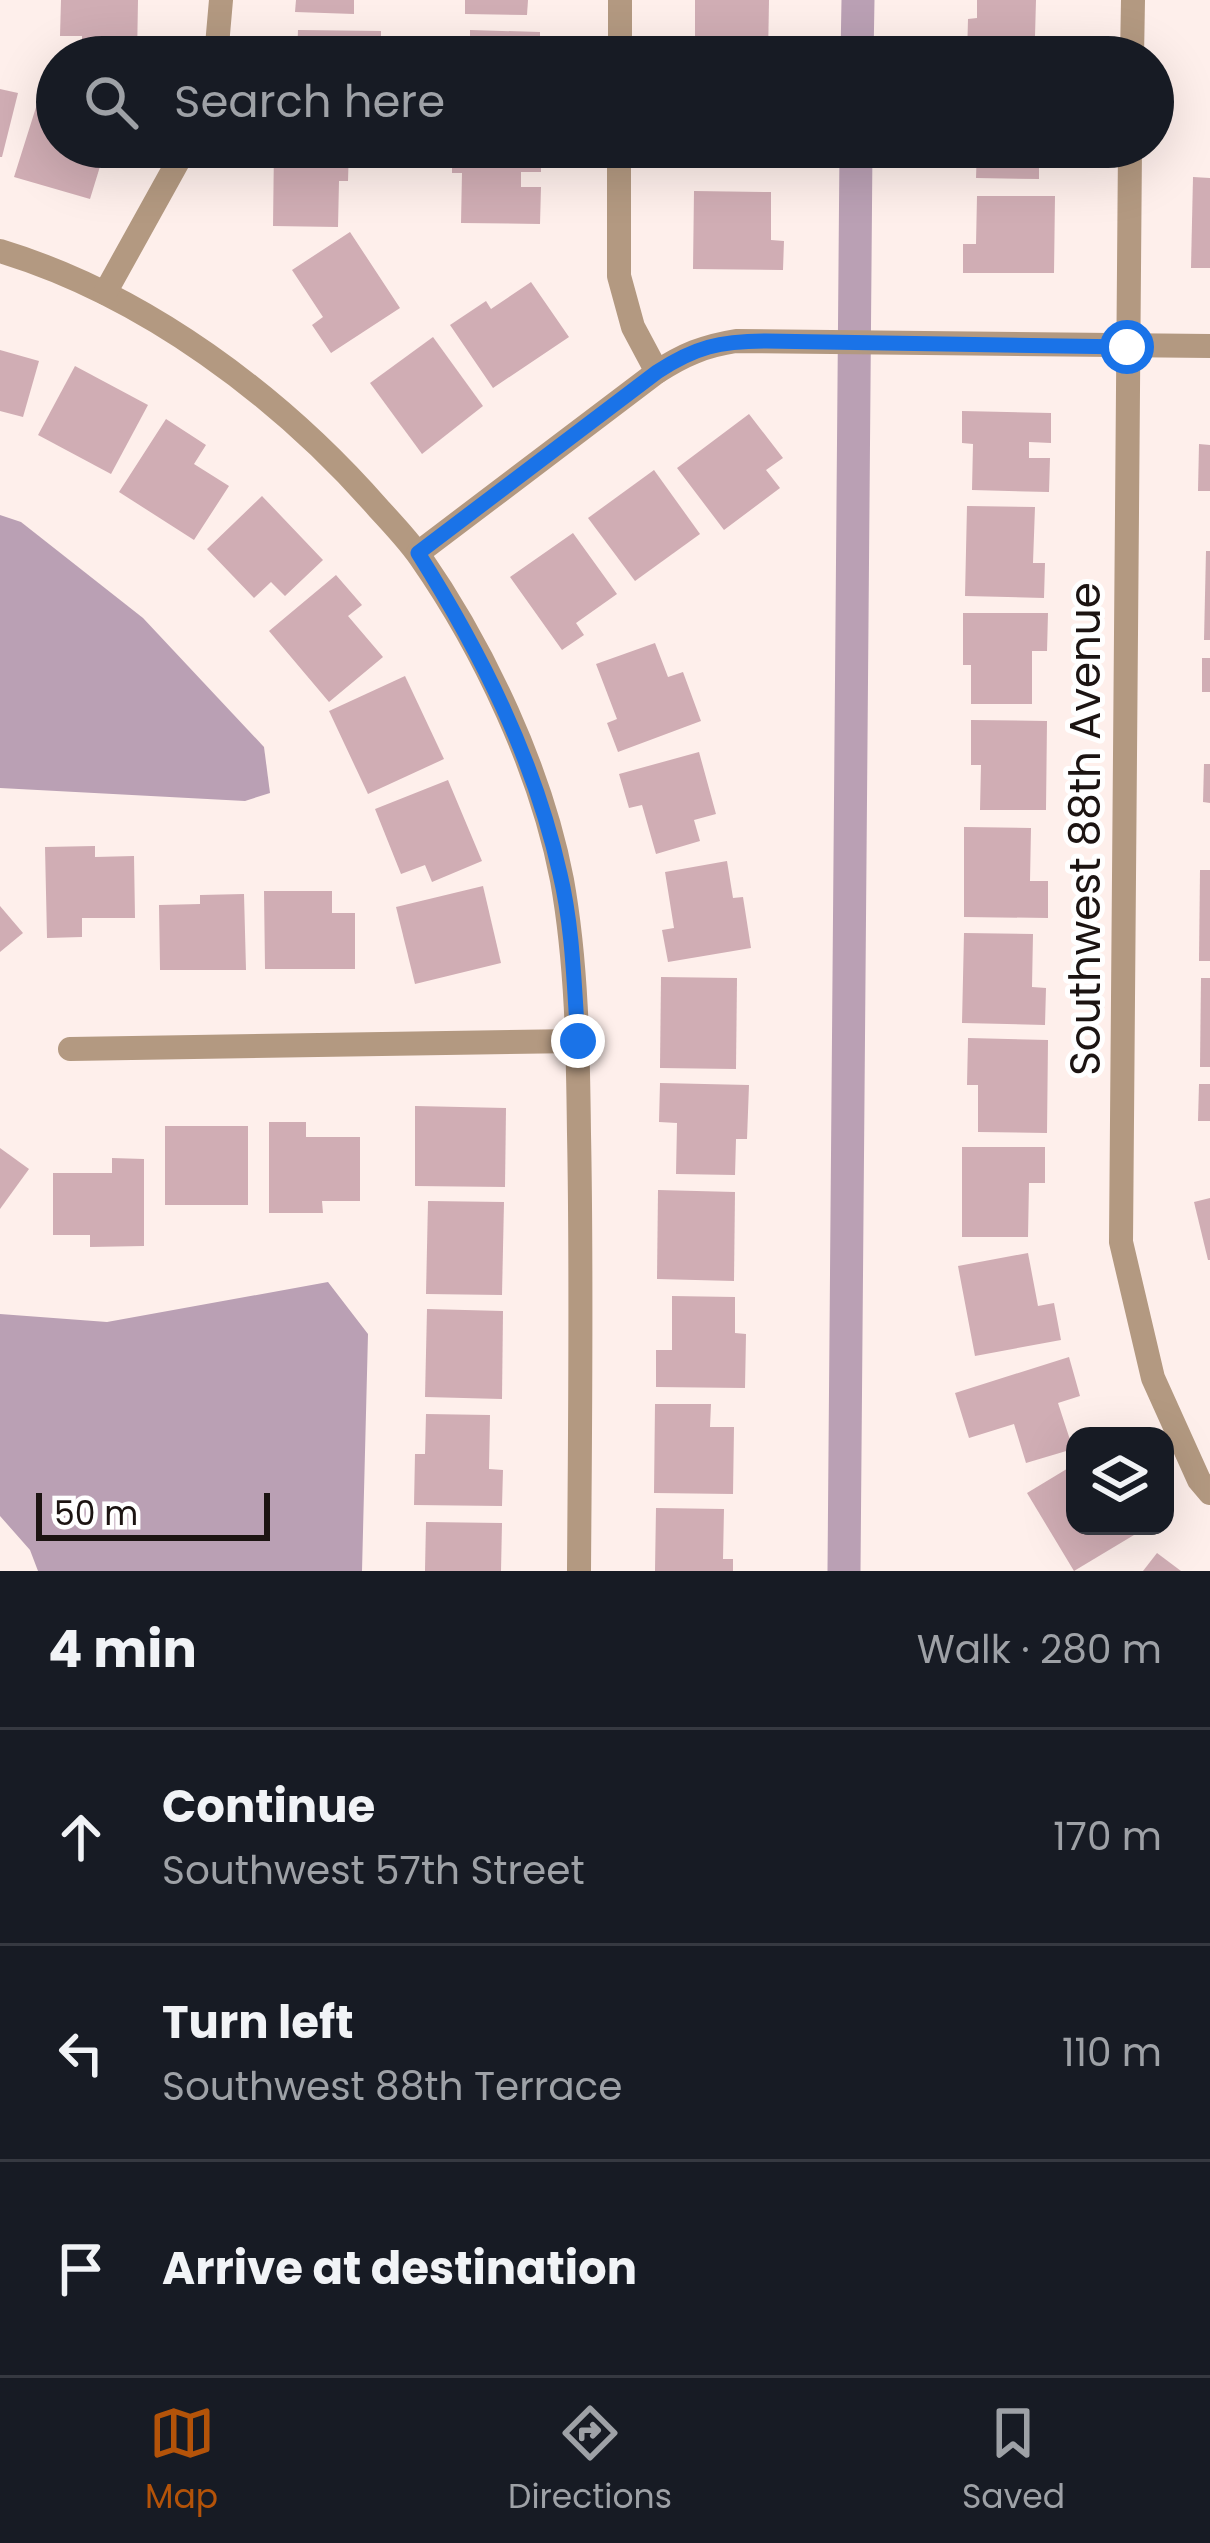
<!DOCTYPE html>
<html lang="en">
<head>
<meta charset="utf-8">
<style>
  body { margin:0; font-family:Poppins,sans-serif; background:#20242c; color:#f1f3f6 }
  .controls { position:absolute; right:36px; bottom:36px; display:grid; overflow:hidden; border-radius:24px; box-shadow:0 12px 48px #0002 }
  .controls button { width:108px; height:108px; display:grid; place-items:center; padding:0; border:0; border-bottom:3px solid #363941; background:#171b24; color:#f1f3f6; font:60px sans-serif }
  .scale { position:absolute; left:36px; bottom:30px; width:234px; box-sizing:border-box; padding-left:12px; border:6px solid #1c1412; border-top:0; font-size:33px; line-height:42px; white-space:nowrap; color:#1c1412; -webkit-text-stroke:9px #fff; paint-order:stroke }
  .stop { position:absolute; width:36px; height:36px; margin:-27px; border:9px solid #1a73e8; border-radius:50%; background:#fff }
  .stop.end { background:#1a73e8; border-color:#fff; box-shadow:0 3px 12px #0008 }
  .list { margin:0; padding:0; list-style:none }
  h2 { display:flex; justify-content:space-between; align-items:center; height:156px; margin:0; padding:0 48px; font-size:51px }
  h2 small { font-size:39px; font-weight:400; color:#9ea1a6 }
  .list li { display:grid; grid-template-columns:78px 1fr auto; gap:36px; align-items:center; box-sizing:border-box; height:216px; padding:0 48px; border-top:3px solid #363941 }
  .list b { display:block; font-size:45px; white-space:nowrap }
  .list p { margin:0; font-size:39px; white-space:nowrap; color:#9ea1a6 }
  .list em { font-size:39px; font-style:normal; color:#9ea1a6 }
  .icon { flex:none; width:66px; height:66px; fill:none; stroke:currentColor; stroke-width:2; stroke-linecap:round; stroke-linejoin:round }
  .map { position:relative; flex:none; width:1210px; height:1571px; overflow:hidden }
  .search { position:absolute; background:#171b24; box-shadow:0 12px 48px #0002; left:36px; right:36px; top:36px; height:132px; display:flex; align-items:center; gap:30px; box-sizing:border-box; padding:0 42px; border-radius:66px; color:#9ea1a6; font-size:45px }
  .sheet { height:804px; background:#171b24 }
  nav { display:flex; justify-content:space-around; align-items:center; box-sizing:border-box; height:168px; border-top:3px solid #363941; background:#171b24; font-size:33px; color:#9ea1a6 }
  nav a { display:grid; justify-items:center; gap:6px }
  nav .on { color:#b45309 }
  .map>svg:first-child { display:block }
  .water { fill:#baa0b4 }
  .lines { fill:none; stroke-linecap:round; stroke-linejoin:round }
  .canal { stroke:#baa0b4; stroke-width:33 }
  .building { fill:#d0adb4 }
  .minor { stroke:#b39981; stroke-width:24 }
  .route { stroke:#1a73e8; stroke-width:15 }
  .labels { text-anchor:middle; stroke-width:10; stroke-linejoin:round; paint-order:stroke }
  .street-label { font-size:42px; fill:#1c1412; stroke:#fff }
</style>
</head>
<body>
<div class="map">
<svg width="1210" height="1571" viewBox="0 0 1210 1571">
  <rect width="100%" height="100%" fill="#feefeb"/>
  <g class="water">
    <path d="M 0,515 L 21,522 L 143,618 L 264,747 L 270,793 L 245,801 L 0,788 Z"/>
    <path d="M 328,1282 L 368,1334 L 362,1571 L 38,1571 L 30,1550 L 0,1516 L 0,1314 L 107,1322 Z"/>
  </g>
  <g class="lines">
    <g class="canal">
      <path d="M 857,57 L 858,0"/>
      <path d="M 844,1571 L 856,147"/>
    </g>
  </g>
  <g class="building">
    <path d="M 61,0 L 138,0 L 137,57 L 82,57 L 82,36 L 60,36 Z"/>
    <path d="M 296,0 L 354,0 L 354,14 L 295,12 Z"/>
    <path d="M 465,0 L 528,0 L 527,15 L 465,14 Z"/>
    <path d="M 695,0 L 769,0 L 768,57 L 695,57 Z"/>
    <path d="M 977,0 L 1036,0 L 1035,36 L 1054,36 L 1054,57 L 967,57 L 968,19 L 977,18 Z"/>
    <path d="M 298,30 L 381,31 L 381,57 L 297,57 Z"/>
    <path d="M 470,30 L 540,32 L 540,57 L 470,57 Z"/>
    <path d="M 0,89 L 18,93 L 2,157 L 0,157 Z"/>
    <path d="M 38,101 L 57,107 L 57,147 L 106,147 L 90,199 L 14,177 Z"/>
    <path d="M 274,147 L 349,147 L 348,181 L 339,181 L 338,227 L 273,226 Z"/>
    <path d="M 452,147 L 541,147 L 541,172 L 521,172 L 521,187 L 541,187 L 540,224 L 461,223 L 462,173 L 452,173 Z"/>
    <path d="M 711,147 L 772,147 L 772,165 L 710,164 Z"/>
    <path d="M 977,147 L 1039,147 L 1039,179 L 976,178 Z"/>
    <path d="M 1193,177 L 1210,178 L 1210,268 L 1191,268 Z"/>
    <path d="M 694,191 L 771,192 L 771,240 L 784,241 L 783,270 L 693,269 Z"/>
    <path d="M 977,196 L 1055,196 L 1054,273 L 963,273 L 963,244 L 976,244 Z"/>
    <path d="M 350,232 L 400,308 L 331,353 L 312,325 L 323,317 L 292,270 Z"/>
    <path d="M 531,282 L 569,337 L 493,388 L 450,325 L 486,301 L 491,309 Z"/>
    <path d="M 433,337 L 483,406 L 422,454 L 370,383 Z"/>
    <path d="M 0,350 L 39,361 L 23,417 L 0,411 Z"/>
    <path d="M 75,366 L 148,405 L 111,474 L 38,435 Z"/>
    <path d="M 962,411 L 1051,413 L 1051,443 L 1029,442 L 1029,458 L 1050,458 L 1049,492 L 972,490 L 973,444 L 962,443 Z"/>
    <path d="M 749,414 L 783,458 L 766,470 L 780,488 L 724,530 L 677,468 Z"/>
    <path d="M 166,419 L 206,445 L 194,464 L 229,486 L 194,540 L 119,492 Z"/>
    <path d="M 1199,444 L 1210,445 L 1210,491 L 1198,491 Z"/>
    <path d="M 654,470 L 700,534 L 635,581 L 588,518 Z"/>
    <path d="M 262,496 L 323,560 L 285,596 L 271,582 L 254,598 L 207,549 Z"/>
    <path d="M 967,506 L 1035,507 L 1033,563 L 1045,563 L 1044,598 L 965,596 Z"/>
    <path d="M 573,533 L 617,594 L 576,623 L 584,635 L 562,650 L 510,577 Z"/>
    <path d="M 1206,551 L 1210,551 L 1210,640 L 1204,640 Z"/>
    <path d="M 336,575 L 362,605 L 348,616 L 383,657 L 329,702 L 269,631 Z"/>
    <path d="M 963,613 L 1048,613 L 1047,651 L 1032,651 L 1032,704 L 971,704 L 971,665 L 963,665 Z"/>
    <path d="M 655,643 L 668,677 L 683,672 L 701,721 L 618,752 L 607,723 L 617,719 L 596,664 Z"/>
    <rect x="1202" y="658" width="8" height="34"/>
    <path d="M 405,676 L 444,759 L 368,794 L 329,711 Z"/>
    <path d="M 971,720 L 1047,721 L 1046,810 L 980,810 L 981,765 L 971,765 Z"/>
    <path d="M 699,752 L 716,814 L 694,820 L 700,841 L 656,854 L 642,805 L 629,808 L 619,774 Z"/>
    <path d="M 1204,764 L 1210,764 L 1210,803 L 1203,802 Z"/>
    <path d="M 448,780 L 482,861 L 432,882 L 425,865 L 401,874 L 375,809 Z"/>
    <path d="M 964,827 L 1031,828 L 1030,881 L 1048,881 L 1048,918 L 964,917 Z"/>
    <path d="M 95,846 L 95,857 L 134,856 L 135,918 L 82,918 L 82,937 L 47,938 L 45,847 Z"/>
    <path d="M 727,861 L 733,898 L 743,897 L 751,948 L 668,962 L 662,930 L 674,928 L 665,872 Z"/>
    <path d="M 1200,870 L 1210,870 L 1210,961 L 1199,961 Z"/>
    <path d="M 483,886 L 501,963 L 415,984 L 396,907 Z"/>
    <path d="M 264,891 L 332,891 L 332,913 L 355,913 L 355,969 L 265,969 Z"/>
    <path d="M 244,894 L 246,970 L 160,970 L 159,905 L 200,904 L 200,895 Z"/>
    <path d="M 0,906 L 23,933 L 0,952 Z"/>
    <path d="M 964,933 L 1033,934 L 1032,987 L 1046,988 L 1045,1025 L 962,1023 Z"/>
    <path d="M 661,977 L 737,978 L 736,1069 L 660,1068 Z"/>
    <path d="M 1201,978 L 1210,978 L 1210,1067 L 1200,1067 Z"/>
    <path d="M 968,1038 L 1048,1040 L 1047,1133 L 978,1132 L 978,1085 L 967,1085 Z"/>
    <path d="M 660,1083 L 749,1085 L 747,1139 L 736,1139 L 735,1175 L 676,1174 L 677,1123 L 659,1122 Z"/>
    <path d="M 1199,1084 L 1210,1084 L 1210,1121 L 1198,1121 Z"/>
    <path d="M 415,1106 L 506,1108 L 505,1187 L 415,1186 Z"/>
    <path d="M 269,1122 L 306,1122 L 306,1137 L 360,1137 L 360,1201 L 322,1201 L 323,1213 L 269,1213 Z"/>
    <rect x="165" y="1126" width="83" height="79"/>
    <path d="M 962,1147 L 1045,1147 L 1045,1183 L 1029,1183 L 1028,1237 L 962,1237 Z"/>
    <path d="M 0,1148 L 29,1169 L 0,1209 Z"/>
    <path d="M 112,1158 L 144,1159 L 144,1246 L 90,1247 L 90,1235 L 53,1235 L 53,1173 L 112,1173 Z"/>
    <path d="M 658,1190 L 735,1192 L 734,1281 L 657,1279 Z"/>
    <path d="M 1210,1198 L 1210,1260 L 1208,1260 L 1194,1202 Z"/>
    <path d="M 428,1201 L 504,1202 L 502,1295 L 426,1294 Z"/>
    <path d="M 1028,1253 L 1038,1306 L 1054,1303 L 1061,1340 L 975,1356 L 958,1266 Z"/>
    <path d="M 672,1296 L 735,1297 L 735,1333 L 746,1334 L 745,1388 L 656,1387 L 656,1350 L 672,1350 Z"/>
    <path d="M 427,1309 L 503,1311 L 502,1399 L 425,1397 Z"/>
    <path d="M 1069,1357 L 1080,1396 L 1058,1403 L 1073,1449 L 1026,1463 L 1014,1424 L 969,1438 L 955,1393 Z"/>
    <path d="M 655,1404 L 711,1404 L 710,1427 L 734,1427 L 733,1494 L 654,1493 Z"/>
    <path d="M 426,1414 L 490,1415 L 489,1469 L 503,1470 L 502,1506 L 414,1505 L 415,1454 L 425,1454 Z"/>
    <path d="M 1075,1464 L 1075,1526 L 1149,1526 L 1074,1571 L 1027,1493 Z"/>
    <path d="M 656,1508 L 724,1509 L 723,1559 L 733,1559 L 733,1571 L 655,1571 Z"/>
    <path d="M 426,1522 L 502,1523 L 501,1571 L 425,1571 Z"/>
    <path d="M 1157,1553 L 1181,1571 L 1143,1571 Z"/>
  </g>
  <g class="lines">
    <g class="minor">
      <path d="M 216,57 L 221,0"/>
      <path d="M 620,57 L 620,0"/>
      <path d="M 1132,57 L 1133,0"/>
      <path d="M 619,147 L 619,276 L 633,327 L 657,372"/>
      <path d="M 1130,147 L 1121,1242 L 1153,1378 L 1199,1480 L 1210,1493"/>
      <path d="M 0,251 C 145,295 280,396 379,509 C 393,524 408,540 420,557 C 484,649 541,770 562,880 C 577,964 578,1050 579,1134 C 582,1280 580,1425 579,1571"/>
      <path d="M 105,293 L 186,147"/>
      <path d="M 418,553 L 657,372 C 683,355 704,346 736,341 L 1210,346"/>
      <path d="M 70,1049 L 578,1041"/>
    </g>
  </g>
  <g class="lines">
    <path class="route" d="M 578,1041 C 574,986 573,928 560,874 C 534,758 481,653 418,553 L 657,372 C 695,347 720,341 766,341 L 1127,347"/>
  </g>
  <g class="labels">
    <g class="street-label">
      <text transform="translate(1085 829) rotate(-90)" y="15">Southwest 88th Avenue</text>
    </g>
  </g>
</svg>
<div class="controls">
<button><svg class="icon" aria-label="layers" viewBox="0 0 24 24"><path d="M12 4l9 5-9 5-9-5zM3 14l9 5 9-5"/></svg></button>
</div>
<div class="scale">50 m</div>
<div class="stop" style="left:1127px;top:347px"></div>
<div class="stop end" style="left:578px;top:1041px"></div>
<div class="search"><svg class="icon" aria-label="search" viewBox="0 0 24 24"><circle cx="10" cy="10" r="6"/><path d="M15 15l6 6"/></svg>Search here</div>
</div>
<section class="sheet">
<h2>4 min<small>Walk · 280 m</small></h2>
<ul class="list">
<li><svg class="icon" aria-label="ahead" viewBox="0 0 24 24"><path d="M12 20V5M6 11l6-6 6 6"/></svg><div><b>Continue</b><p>Southwest 57th Street</p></div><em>170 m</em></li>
<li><svg class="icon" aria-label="left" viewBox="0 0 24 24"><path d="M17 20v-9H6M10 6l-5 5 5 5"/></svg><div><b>Turn left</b><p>Southwest 88th Terrace</p></div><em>110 m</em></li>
<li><svg class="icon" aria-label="arrive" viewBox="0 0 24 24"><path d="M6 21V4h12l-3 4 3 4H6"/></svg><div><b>Arrive at destination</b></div></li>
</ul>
</section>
<nav>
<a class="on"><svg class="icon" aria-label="map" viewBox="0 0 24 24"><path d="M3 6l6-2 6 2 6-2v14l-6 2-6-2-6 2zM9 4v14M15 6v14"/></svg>Map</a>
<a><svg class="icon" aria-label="directions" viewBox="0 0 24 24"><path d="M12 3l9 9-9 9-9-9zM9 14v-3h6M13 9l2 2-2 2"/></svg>Directions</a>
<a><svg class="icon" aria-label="saved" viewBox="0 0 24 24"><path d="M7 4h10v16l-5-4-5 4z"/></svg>Saved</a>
</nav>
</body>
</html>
